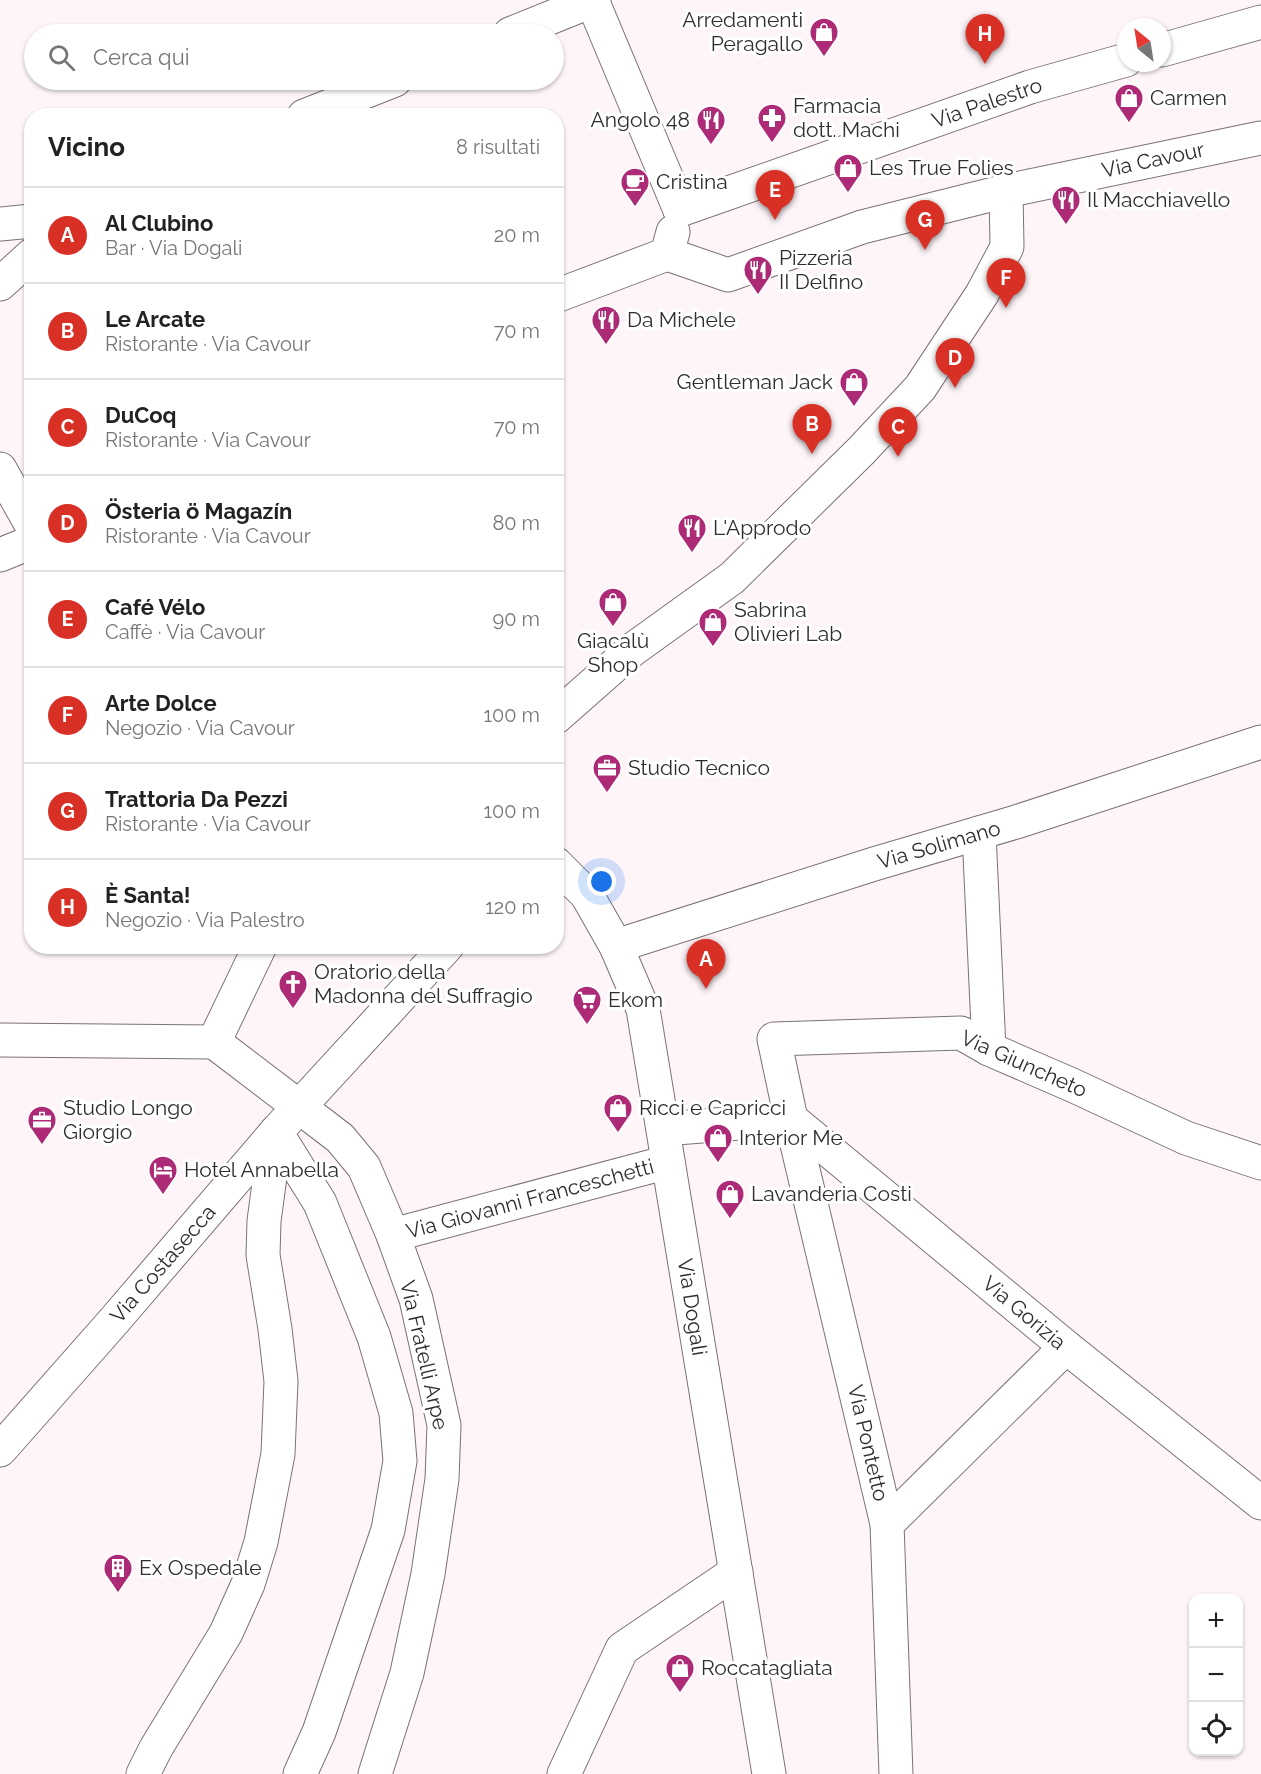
<!DOCTYPE html>
<html lang="it">
<head>
<meta charset="utf-8">
<style>
  body { margin:0; font-family:Raleway,sans-serif; background:#f2f2f2; color:#222 }
  .controls { position:absolute; right:18px; bottom:18px; display:grid; overflow:hidden; border-radius:12px; box-shadow:0 2px 4px #0004 }
  .controls button { width:54px; height:54px; display:grid; place-items:center; padding:0; border:0; border-bottom:2px solid #e0e0e0; background:#fff; color:#222; font:30px sans-serif }
  .compass { position:absolute; left:1117px; top:18px; width:54px; height:54px; border-radius:50%; background:#fff; box-shadow:0 2px 4px #0004; rotate:330deg }
  .you { position:absolute; left:602px; top:882px; width:21px; height:21px; margin:-15px; border:4px solid #fff; border-radius:50%; background:#1a73e8; box-shadow:0 0 0 9px #1a73e833 }
  .badge { display:grid; place-items:center; width:39px; height:39px; border-radius:50%; background:#d93025; color:#fff; font-size:20px; font-weight:700 }
  .pin { position:absolute; translate:-50% -50px; filter:drop-shadow(0 2px 3px #0008) }
  .pin::after { content:''; position:absolute; top:32px; width:21px; height:18px; background:inherit; clip-path:polygon(0 0,100% 0,50% 100%) }
  .list { margin:0; padding:0; list-style:none }
  h2 { display:flex; justify-content:space-between; align-items:center; height:78px; margin:0; padding:0 24px; font-size:26px }
  h2 small { font-size:20px; font-weight:400; color:#767676 }
  .list li { display:grid; grid-template-columns:39px 1fr auto; gap:18px; align-items:center; box-sizing:border-box; height:96px; padding:0 24px; border-top:2px solid #e0e0e0 }
  .list b { display:block; font-size:22px; white-space:nowrap }
  .list p { margin:0; font-size:20px; white-space:nowrap; color:#767676 }
  .list em { font-size:20px; font-style:normal; color:#767676 }
  .icon { flex:none; width:33px; height:33px; fill:none; stroke:currentColor; stroke-width:2; stroke-linecap:round; stroke-linejoin:round }
  .map { position:relative; flex:none; width:1261px; height:1774px; overflow:hidden }
  .search { position:absolute; background:#fff; box-shadow:0 2px 4px #0004; left:24px; top:24px; width:540px; height:66px; display:flex; align-items:center; gap:15px; box-sizing:border-box; padding:0 21px; border-radius:33px; color:#767676; font-size:22px }
  .panel { position:absolute; background:#fff; box-shadow:0 2px 4px #0004; left:24px; top:108px; width:540px; height:846px; border-radius:24px }
  .map>svg:first-child { display:block }
  .lines { fill:none; stroke-linecap:round; stroke-linejoin:round }
  .minor-casing { stroke:#7b7175; stroke-width:35 }
  .minor { stroke:#fff; stroke-width:33 }
  .labels { text-anchor:middle; stroke-width:6; stroke-linejoin:round; paint-order:stroke }
  .poi-label { font-size:21px; fill:#312d2f; stroke:#fff; text-anchor:start }
  .street-label { font-size:21px; fill:#312d2f; stroke:#fff }
</style>
</head>
<body>
<div class="map">
<svg width="1261" height="1774" viewBox="0 0 1261 1774">
  <rect width="100%" height="100%" fill="#fef5f9"/>
  <g class="lines">
    <g class="minor-casing">
      <g id="minor">
        <path d="M 592,0 L 680,210"/>
        <path d="M 510,34 L 594,0"/>
        <path d="M 1162,50 L 1261,22"/>
        <path d="M 304,116 L 395,80"/>
        <path d="M 680,210 L 1030,87 L 1126,60"/>
        <path d="M 0,224 L 32,221"/>
        <path d="M 667,254 L 728,275 L 862,227 L 1006,191 L 1261,138"/>
        <path d="M 0,284 L 32,255"/>
        <path d="M 556,296 L 667,254 L 673,232"/>
        <path d="M 0,469 L 32,526"/>
        <path d="M 0,555 L 32,542"/>
        <path d="M 556,717 L 632,650 L 732,578 L 861,451 L 920,388 L 982,294 L 1007,247 L 1006,191"/>
        <path d="M 979,833 L 989,1049"/>
        <path d="M 556,864 L 587,895 L 616,946 L 643,1009 L 769,1774"/>
        <path d="M 616,946 L 874,864 L 1016,822 L 1261,742"/>
        <path d="M 0,1040 L 214,1042"/>
        <path d="M 214,1042 L 340,1138 L 364,1167 L 393,1235 L 416,1299 L 444,1425 L 442,1479 L 428,1574 L 407,1673 L 375,1774"/>
        <path d="M 214,1042 L 260,946"/>
        <path d="M 791,1119 L 887,1524 L 896,1774"/>
        <path d="M 791,1119 L 1066,1347 L 1261,1503"/>
        <path d="M 663,1129 L 791,1119 L 774,1039 L 961,1033 L 989,1049 L 1072,1085 L 1186,1138 L 1261,1163"/>
        <path d="M 276,1132 L 320,1203 L 374,1337 L 396,1413 L 400,1461 L 388,1530 L 319,1732 L 300,1774"/>
        <path d="M 393,1235 L 668,1162"/>
        <path d="M 0,1450 L 113,1322 L 276,1132 L 447,946"/>
        <path d="M 887,1524 L 1066,1347"/>
        <path d="M 143,1774 L 156,1748 L 226,1633 L 248,1584 L 261,1542 L 278,1454 L 281,1381 L 275,1329 L 263,1255 L 264,1221 L 276,1132"/>
        <path d="M 564,1774 L 622,1649 L 736,1572"/>
      </g>
    </g>
    <use href="#minor" class="minor"/>
  </g>
  <defs>
    <g id="shop-pin" transform="scale(1.5)"><path d="M0 17L-7.5 6A9.5 9.5 0 1 1 7.5 6Z" fill="#ac2a76" stroke="#fff"/><path d="M-5-2.5h2.3a2.7 3.5 0 0 1 5.4 0H5L5.5 6h-11ZM-1.5-2.5h3a1.5 2.3 0 0 0-3 0Z" fill="#fff"/></g>
    <g id="pharmacy-pin" transform="scale(1.5)"><path d="M0 17L-7.5 6A9.5 9.5 0 1 1 7.5 6Z" fill="#ac2a76" stroke="#fff"/><path d="M-2-6h4v4h4v4h-4v4h-4v-4h-4v-4h4Z" fill="#fff"/></g>
    <g id="restaurant-pin" transform="scale(1.5)"><path d="M0 17L-7.5 6A9.5 9.5 0 1 1 7.5 6Z" fill="#ac2a76" stroke="#fff"/><path d="M-5-6h1v4h1v-4h1v4h1v-4h1v5L-1.5 .5V6h-2V.5L-5-1ZM5-6V6H3V1.5H1.5Q1.5-4 5-6Z" fill="#fff"/></g>
    <g id="cafe-pin" transform="scale(1.5)"><path d="M0 17L-7.5 6A9.5 9.5 0 1 1 7.5 6Z" fill="#ac2a76" stroke="#fff"/><path d="M-5.5-4.5H6V0H3Q3 3.5 0 3.5H-2.5Q-5.5 3.5-5.5 0ZM3-3.2v2h1.7v-2ZM-6 4.5H4V6H-6Z" fill="#fff"/></g>
    <g id="office-pin" transform="scale(1.5)"><path d="M0 17L-7.5 6A9.5 9.5 0 1 1 7.5 6Z" fill="#ac2a76" stroke="#fff"/><path d="M-6-3h4V-5.5h4V-3h4V5H-6ZM-1-4.5V-3h2v-1.5ZM-6 0V1H6V0Z" fill="#fff"/></g>
    <g id="church-pin" transform="scale(1.5)"><path d="M0 17L-7.5 6A9.5 9.5 0 1 1 7.5 6Z" fill="#ac2a76" stroke="#fff"/><path d="M-1.2-6h2.4v3.5h3.3v2.4h-3.3V6h-2.4V-.1h-3.3v-2.4h3.3Z" fill="#fff"/></g>
    <g id="supermarket-pin" transform="scale(1.5)"><path d="M0 17L-7.5 6A9.5 9.5 0 1 1 7.5 6Z" fill="#ac2a76" stroke="#fff"/><path d="M-6-5.5h2.5l.6 2H6L4.5 2H-2.5L-4.4-4H-6ZM-1.5 3.2a1.3 1.3 0 1 0 .1 0ZM3 3.2a1.3 1.3 0 1 0 .1 0Z" fill="#fff"/></g>
    <g id="hotel-pin" transform="scale(1.5)"><path d="M0 17L-7.5 6A9.5 9.5 0 1 1 7.5 6Z" fill="#ac2a76" stroke="#fff"/><path d="M-6-4.5h1.5V1H6V5H4.5V3h-9V5H-6ZM-4 0a1.8 1.8 0 1 1 3.6 0ZM.5 0V-2.5h3Q6-2.5 6 0Z" fill="#fff"/></g>
    <g id="building-pin" transform="scale(1.5)"><path d="M0 17L-7.5 6A9.5 9.5 0 1 1 7.5 6Z" fill="#ac2a76" stroke="#fff"/><path d="M-4-6H4V6H1V3H-1V6H-4ZM-2.5-4.3h1.7v1.8h-1.7ZM.8-4.3h1.7v1.8H.8ZM-2.5-1h1.7V.8h-1.7ZM.8-1h1.7V.8H.8Z" fill="#fff"/></g>
  </defs>
  <g fill-rule="evenodd">
    <use href="#shop-pin" x="824" y="32"/>
    <use href="#shop-pin" x="1129" y="98"/>
    <use href="#pharmacy-pin" x="772" y="118"/>
    <use href="#restaurant-pin" x="711" y="120"/>
    <use href="#shop-pin" x="848" y="168"/>
    <use href="#cafe-pin" x="635" y="182"/>
    <use href="#restaurant-pin" x="1066" y="200"/>
    <use href="#restaurant-pin" x="758" y="270"/>
    <use href="#restaurant-pin" x="606" y="320"/>
    <use href="#shop-pin" x="854" y="382"/>
    <use href="#restaurant-pin" x="692" y="528"/>
    <use href="#shop-pin" x="613" y="602"/>
    <use href="#shop-pin" x="713" y="622"/>
    <use href="#office-pin" x="607" y="768"/>
    <use href="#church-pin" x="293" y="984"/>
    <use href="#supermarket-pin" x="587" y="1000"/>
    <use href="#shop-pin" x="618" y="1108"/>
    <use href="#office-pin" x="42" y="1120"/>
    <use href="#shop-pin" x="718" y="1138"/>
    <use href="#hotel-pin" x="163" y="1170"/>
    <use href="#shop-pin" x="730" y="1194"/>
    <use href="#building-pin" x="118" y="1568"/>
    <use href="#shop-pin" x="680" y="1668"/>
  </g>
  <g class="labels">
    <g class="poi-label">
      <text x="803" y="27" text-anchor="end">Arredamenti<tspan x="803" dy="24">Peragallo</tspan></text>
      <text x="1150" y="105">Carmen</text>
      <text x="793" y="113">Farmacia<tspan x="793" dy="24">dott. Machi</tspan></text>
      <text x="690" y="127" text-anchor="end">Angolo 48</text>
      <text x="869" y="175">Les True Folies</text>
      <text x="656" y="189">Cristina</text>
      <text x="1087" y="207">Il Macchiavello</text>
      <text x="779" y="265">Pizzeria<tspan x="779" dy="24">II Delfino</tspan></text>
      <text x="627" y="327">Da Michele</text>
      <text x="833" y="389" text-anchor="end">Gentleman Jack</text>
      <text x="713" y="535">L'Approdo</text>
      <text x="734" y="617">Sabrina<tspan x="734" dy="24">Olivieri Lab</tspan></text>
      <text x="613" y="648" text-anchor="middle">Giacalù<tspan x="613" dy="24">Shop</tspan></text>
      <text x="628" y="775">Studio Tecnico</text>
      <text x="314" y="979">Oratorio della<tspan x="314" dy="24">Madonna del Suffragio</tspan></text>
      <text x="608" y="1007">Ekom</text>
      <text x="63" y="1115">Studio Longo<tspan x="63" dy="24">Giorgio</tspan></text>
      <text x="639" y="1115">Ricci e Capricci</text>
      <text x="739" y="1145">Interior Me</text>
      <text x="184" y="1177">Hotel Annabella</text>
      <text x="751" y="1201">Lavanderia Costi</text>
      <text x="139" y="1575">Ex Ospedale</text>
      <text x="701" y="1675">Roccatagliata</text>
    </g>
    <g class="street-label">
      <text transform="translate(987 103) rotate(-19)" y="7">Via Palestro</text>
      <text transform="translate(1153 160) rotate(-12)" y="7">Via Cavour</text>
      <text transform="translate(939 845) rotate(-16)" y="7">Via Solimano</text>
      <text transform="translate(1024 1064) rotate(24)" y="7">Via Giuncheto</text>
      <text transform="translate(530 1199) rotate(-15)" y="7">Via Giovanni Franceschetti</text>
      <text transform="translate(163 1264) rotate(-49)" y="7">Via Costasecca</text>
      <text transform="translate(692 1307) rotate(81)" y="7">Via Dogali</text>
      <text transform="translate(1024 1313) rotate(40)" y="7">Via Gorizia</text>
      <text transform="translate(424 1355) rotate(77)" y="7">Via Fratelli Arpe</text>
      <text transform="translate(868 1443) rotate(77)" y="7">Via Pontetto</text>
    </g>
  </g>
</svg>
<div class="controls">
<button>+</button>
<button>−</button>
<button><svg class="icon" aria-label="locate" viewBox="0 0 24 24"><circle cx="12" cy="12" r="6"/><path d="M12 2v4M12 18v4M2 12h4M18 12h4"/></svg></button>
</div>
<svg class="compass" viewBox="-18 -18 36 36"><path d="M0-13l5 13h-10z" fill="#e53935"/><path d="M0 13l5-13h-10z" fill="#767676"/></svg>
<div class="you"></div>
<div class="pin badge" style="left:706px;top:989px">A</div>
<div class="pin badge" style="left:812px;top:454px">B</div>
<div class="pin badge" style="left:898px;top:457px">C</div>
<div class="pin badge" style="left:955px;top:388px">D</div>
<div class="pin badge" style="left:775px;top:220px">E</div>
<div class="pin badge" style="left:1006px;top:308px">F</div>
<div class="pin badge" style="left:925px;top:250px">G</div>
<div class="pin badge" style="left:985px;top:64px">H</div>
<div class="search"><svg class="icon" aria-label="search" viewBox="0 0 24 24"><circle cx="10" cy="10" r="6"/><path d="M15 15l6 6"/></svg>Cerca qui</div>
<section class="panel">
<h2>Vicino<small>8 risultati</small></h2>
<ul class="list">
<li><span class="badge">A</span><div><b>Al Clubino</b><p>Bar · Via Dogali</p></div><em>20 m</em></li>
<li><span class="badge">B</span><div><b>Le Arcate</b><p>Ristorante · Via Cavour</p></div><em>70 m</em></li>
<li><span class="badge">C</span><div><b>DuCoq</b><p>Ristorante · Via Cavour</p></div><em>70 m</em></li>
<li><span class="badge">D</span><div><b>Österia ö Magazín</b><p>Ristorante · Via Cavour</p></div><em>80 m</em></li>
<li><span class="badge">E</span><div><b>Café Vélo</b><p>Caffè · Via Cavour</p></div><em>90 m</em></li>
<li><span class="badge">F</span><div><b>Arte Dolce</b><p>Negozio · Via Cavour</p></div><em>100 m</em></li>
<li><span class="badge">G</span><div><b>Trattoria Da Pezzi</b><p>Ristorante · Via Cavour</p></div><em>100 m</em></li>
<li><span class="badge">H</span><div><b>È Santa!</b><p>Negozio · Via Palestro</p></div><em>120 m</em></li>
</ul>
</section>
</div>
</body>
</html>
